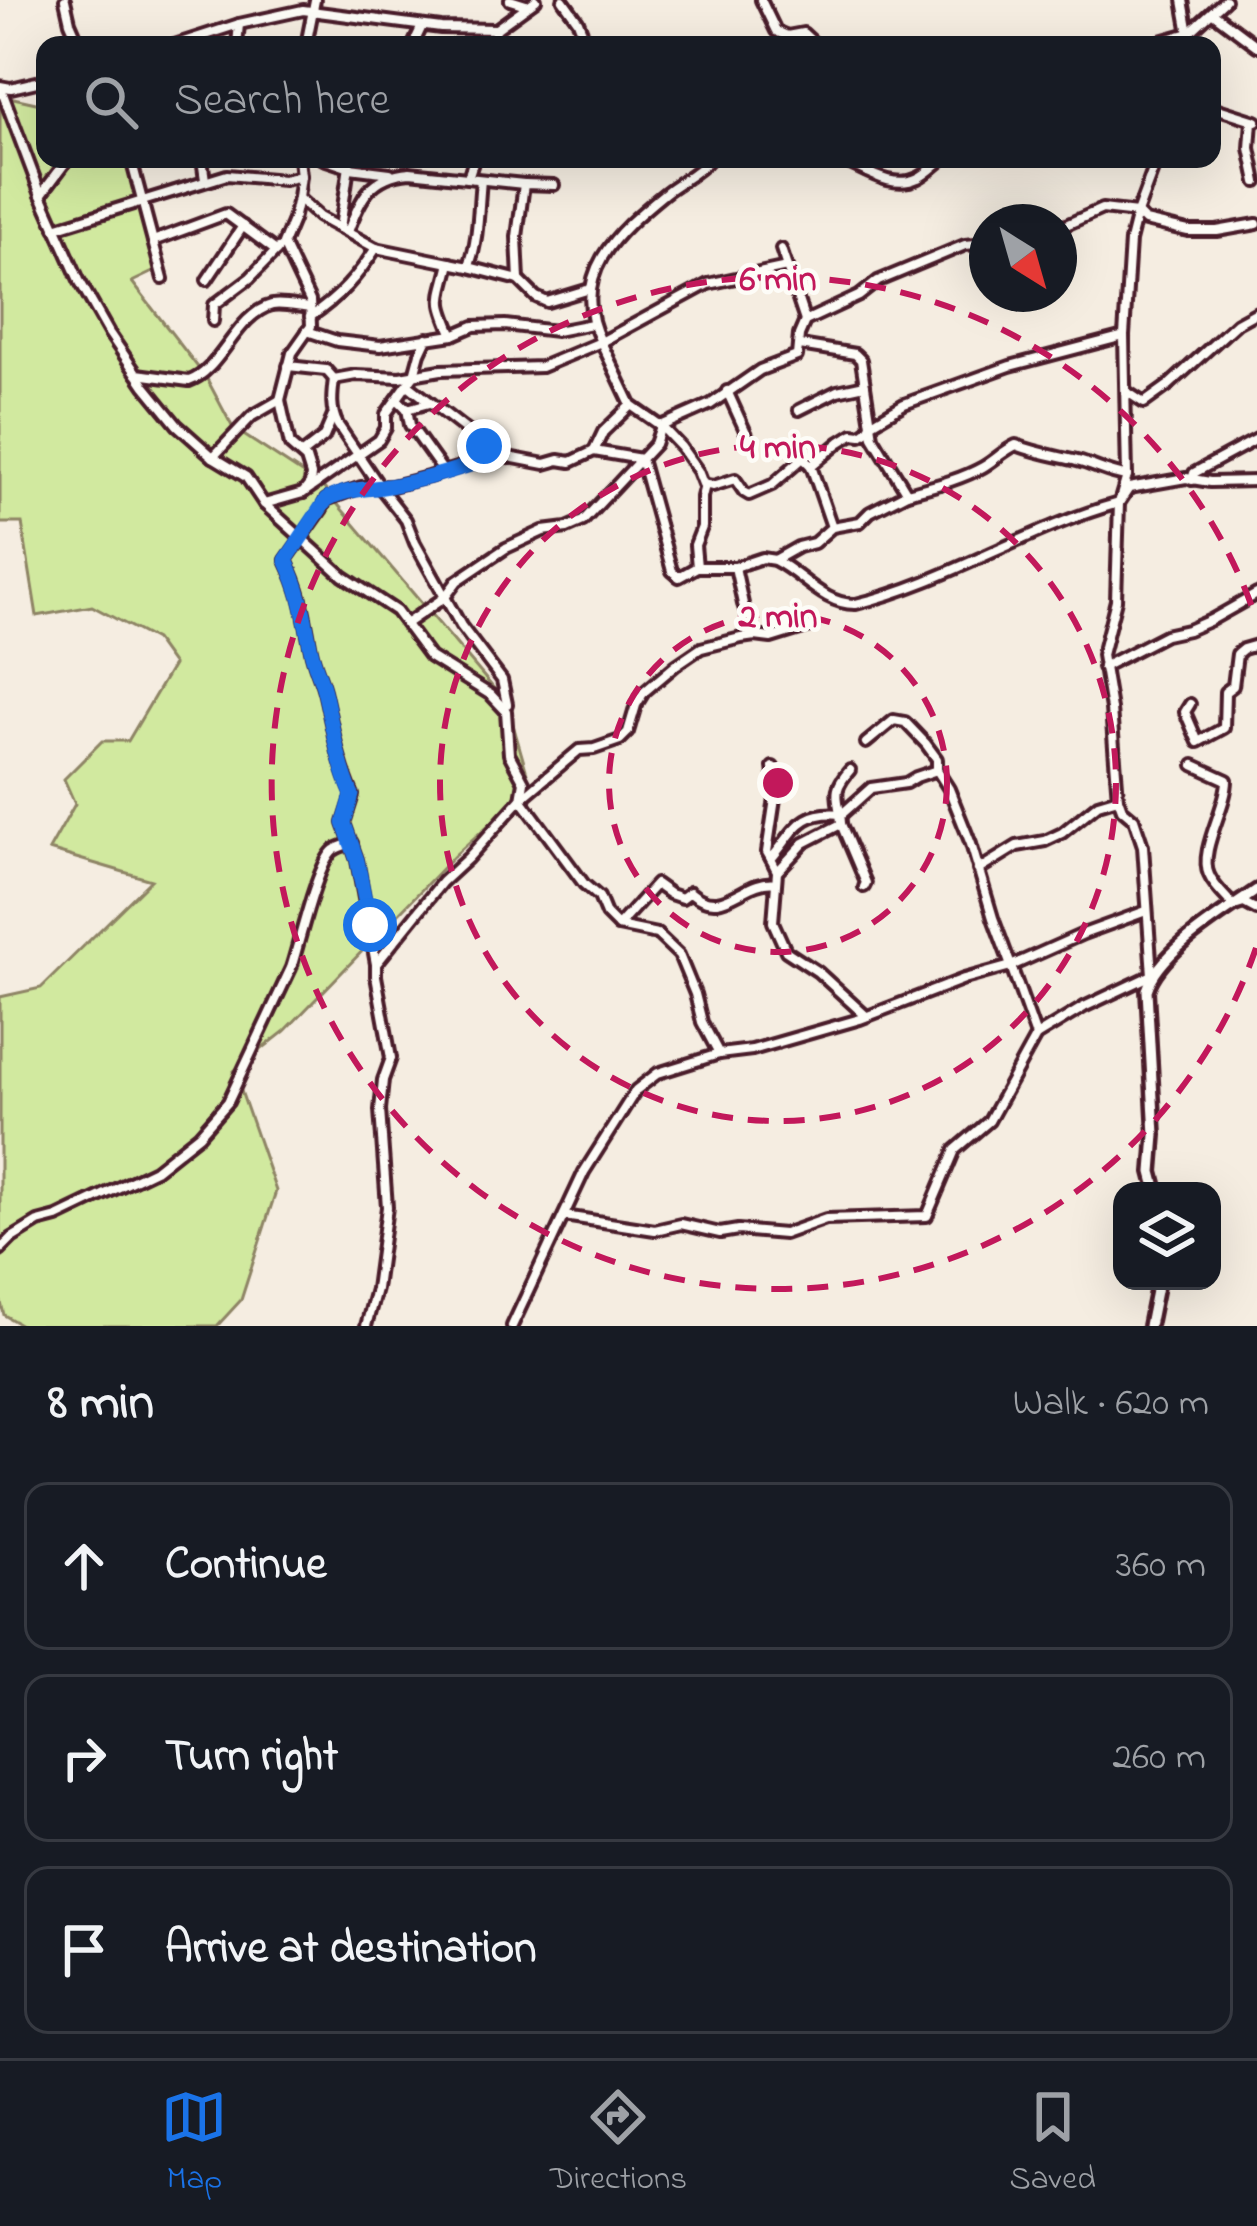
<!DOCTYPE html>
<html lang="en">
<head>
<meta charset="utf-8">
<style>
  body { margin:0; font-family:"Indie Flower",sans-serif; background:#242831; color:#f1f3f6 }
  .controls { position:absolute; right:36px; bottom:36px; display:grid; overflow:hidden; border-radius:24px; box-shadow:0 12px 48px #0002 }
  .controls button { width:108px; height:108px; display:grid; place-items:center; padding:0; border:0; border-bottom:3px solid #363941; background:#171b24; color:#f1f3f6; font:60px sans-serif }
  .compass { position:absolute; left:969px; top:204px; width:108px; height:108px; border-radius:50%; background:#171b24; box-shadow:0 12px 48px #0002; rotate:143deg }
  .stop { position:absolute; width:36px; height:36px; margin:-27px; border:9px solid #1a73e8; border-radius:50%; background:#fff }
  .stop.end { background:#1a73e8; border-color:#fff; box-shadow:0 3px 12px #0008 }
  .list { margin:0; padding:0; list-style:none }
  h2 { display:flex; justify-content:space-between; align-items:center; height:156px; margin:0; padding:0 48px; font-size:51px }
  h2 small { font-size:39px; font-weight:400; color:#9ea1a6 }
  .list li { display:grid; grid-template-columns:78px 1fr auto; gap:36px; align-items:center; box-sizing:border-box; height:168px; margin:0 24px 24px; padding:0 24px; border:3px solid #363941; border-radius:24px }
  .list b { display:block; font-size:45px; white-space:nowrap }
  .list em { font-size:39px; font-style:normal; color:#9ea1a6 }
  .icon { flex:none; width:66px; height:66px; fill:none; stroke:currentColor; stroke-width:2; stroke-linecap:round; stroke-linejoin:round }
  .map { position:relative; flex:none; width:1257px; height:1326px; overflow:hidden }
  .search { position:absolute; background:#171b24; box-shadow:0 12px 48px #0002; left:36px; right:36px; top:36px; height:132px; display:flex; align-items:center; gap:30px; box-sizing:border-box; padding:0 42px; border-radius:24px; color:#9ea1a6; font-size:45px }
  .sheet { height:732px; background:#171b24 }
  nav { display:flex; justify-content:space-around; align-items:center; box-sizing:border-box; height:168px; border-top:3px solid #363941; background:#171b24; font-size:33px; color:#9ea1a6 }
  nav a { display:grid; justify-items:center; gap:6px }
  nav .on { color:#1a73e8 }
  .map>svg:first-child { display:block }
  .green { fill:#d1e99f; stroke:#8e8465; stroke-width:3 }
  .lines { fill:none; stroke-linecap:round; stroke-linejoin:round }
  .minor-casing { stroke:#4a1f2b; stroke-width:16 }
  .tertiary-casing { stroke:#4a1f2b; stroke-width:18 }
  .minor { stroke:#fdfcf7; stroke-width:8 }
  .tertiary { stroke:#fdfcf7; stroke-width:9 }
  .route { stroke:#1a73e8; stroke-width:15 }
  .ring { fill:none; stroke:#c2185b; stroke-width:6; stroke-dasharray:21 15 }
  .centre { fill:#c2185b; stroke:#fdfcf7; stroke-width:6 }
  .ring-label { font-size:36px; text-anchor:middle; font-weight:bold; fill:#c2185b; stroke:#fdfcf7; stroke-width:9; stroke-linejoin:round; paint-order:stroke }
</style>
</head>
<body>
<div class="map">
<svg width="1257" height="1326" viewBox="0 0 1257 1326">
  <rect width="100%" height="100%" fill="#f5ede1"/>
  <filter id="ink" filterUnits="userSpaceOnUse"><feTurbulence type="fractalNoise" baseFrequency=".00833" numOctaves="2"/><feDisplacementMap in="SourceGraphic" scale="24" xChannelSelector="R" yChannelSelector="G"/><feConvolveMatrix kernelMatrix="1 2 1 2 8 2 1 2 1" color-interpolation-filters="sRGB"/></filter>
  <g filter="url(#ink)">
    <path class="green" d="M 0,95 L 45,105 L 45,159 L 126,159 L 157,270 L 132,282 L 207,379 L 233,428 L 323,487 L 507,704 L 531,787 L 456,854 L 285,1031 L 234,1071 L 276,1191 L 241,1300 L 217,1326 L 23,1326 L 4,1315 L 0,1298 L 0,997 L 41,988 L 151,880 L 49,850 L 75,804 L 64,779 L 102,741 L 128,741 L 173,665 L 155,640 L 92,606 L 37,616 L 22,523 L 0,523 Z"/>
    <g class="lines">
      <g class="minor-casing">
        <g id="minor">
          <path d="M 65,0 L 70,22 L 80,45"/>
          <path d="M 510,0 L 526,5"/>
          <path d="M 563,0 L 578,21 L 587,45"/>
          <path d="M 761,0 L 776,31 L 787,36 L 803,33 L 816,45"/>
          <path d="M 1183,0 L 1191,45"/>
          <path d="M 1213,13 L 1257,46"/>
          <path d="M 174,45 L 239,24 L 303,10 L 441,28 L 496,29 L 536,0"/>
          <path d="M 237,45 L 239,24"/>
          <path d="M 306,45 L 315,0"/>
          <path d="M 413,45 L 422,26"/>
          <path d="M 492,45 L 496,29"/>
          <path d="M 1147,45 L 1189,33 L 1225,0"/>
          <path d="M 45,80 L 11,88 L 0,86 L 41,195 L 79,280 L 109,333 L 145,386 L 177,425 L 213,457 L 246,477 L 264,504 L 343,576 L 396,611 L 430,657 L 491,695 L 506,711 L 509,754 L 524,782 L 521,799 L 584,884 L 599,897 L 606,914 L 618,926 L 657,934 L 679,955 L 695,994 L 702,1022 L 719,1054"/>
          <path d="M 1212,107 L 1256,121"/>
          <path d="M 1252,121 L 1250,148 L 1257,182"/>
          <path d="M 131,159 L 163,279"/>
          <path d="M 202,159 L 205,180"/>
          <path d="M 299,159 L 301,176 L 298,198 L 319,217 L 376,248 L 469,267 L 519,280 L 536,297 L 547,302 L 590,289"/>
          <path d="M 323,159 L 350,168 L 390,173"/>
          <path d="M 710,159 C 697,174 680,181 665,193 C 616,233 568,275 601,342 L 708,284 L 787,267"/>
          <path d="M 839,159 C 863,168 891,191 918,178 C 927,174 935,165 943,159"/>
          <path d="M 468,178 L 474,159"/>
          <path d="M 41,195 L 68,159"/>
          <path d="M 298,198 L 293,220 L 283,244 L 310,301 L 311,326 L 292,353 L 280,400 L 290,445 L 306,459 L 311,475 L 310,484 L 303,493"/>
          <path d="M 55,228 L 227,175 L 284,180 L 301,176"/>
          <path d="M 340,228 L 350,159"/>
          <path d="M 1059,228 L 1102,209 L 1137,213 L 1145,221 L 1188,231 L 1217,231 L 1257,224"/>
          <path d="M 348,232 C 360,198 371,175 410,172 L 524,184"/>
          <path d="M 153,241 L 226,214 L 276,251"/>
          <path d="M 781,249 L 805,321"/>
          <path d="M 450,263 C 441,302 436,296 453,335"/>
          <path d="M 469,266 C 479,238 478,209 481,180"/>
          <path d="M 207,280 L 243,226"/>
          <path d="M 519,280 L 517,237 L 524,184 L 554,185"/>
          <path d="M 310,317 C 339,298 358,276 376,248"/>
          <path d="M 213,321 L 214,305 L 250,278 L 278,249"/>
          <path d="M 307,331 L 337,341 L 380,346 L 453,335 L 474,326 L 505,325 L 556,331 L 592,324"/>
          <path d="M 800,345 L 855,354 L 861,360 L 873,437 L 907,493 C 933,486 960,480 983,467 C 995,460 1003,451 1016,445 C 1037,453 1056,456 1077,461 C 1094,465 1109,474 1127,476"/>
          <path d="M 288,366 L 326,370 L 334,379"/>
          <path d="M 137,374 L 189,381 C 221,371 236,314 272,305 C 283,303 298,307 310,308"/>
          <path d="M 408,385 L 497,454"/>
          <path d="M 727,391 L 748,437"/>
          <path d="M 1127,392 L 1144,403 L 1169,385 L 1237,323 L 1257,312"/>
          <path d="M 397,399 L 407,409 L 429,403"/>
          <path d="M 407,409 L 410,425 L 443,471"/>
          <path d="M 799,410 L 837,391 L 865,385"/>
          <path d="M 594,451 L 603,432 L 631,405"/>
          <path d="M 302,454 L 324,437 L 333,416"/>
          <path d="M 213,457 L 252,416 L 280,400"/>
          <path d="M 811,466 L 832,527"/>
          <path d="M 1192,480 L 1194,473 L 1257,439"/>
          <path d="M 264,504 L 303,493 L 379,440 L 386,428 L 386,414 L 414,375 L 420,353 L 427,338"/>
          <path d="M 776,561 C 802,574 824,605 856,604 C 947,582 1028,528 1119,503 L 1129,488 L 1186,478 L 1210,482 L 1257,481"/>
          <path d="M 697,567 L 695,545 L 702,527 L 702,497 L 705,485"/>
          <path d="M 735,567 L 743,604 L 755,636"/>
          <path d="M 407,623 L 445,597 L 457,581 L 506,548 L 543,531 L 567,528 L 583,521 L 655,444 L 661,426 L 711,404 L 760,370 L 797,356 L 799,335 L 805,321 L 859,296 L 878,281 L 965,245 L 987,243"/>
          <path d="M 1103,667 L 1165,635 L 1188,630 L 1211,620 L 1257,594"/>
          <path d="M 507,704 L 502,680 L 461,626 L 415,543 L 406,520 L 380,487 L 338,425 C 330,410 332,395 334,379 L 356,375 L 400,377 L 441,370 L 541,367 L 601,342 L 631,405 L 661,426 L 681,447 L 698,471 L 703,484 L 713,486 L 735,479 L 744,492 L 749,495 L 772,485 L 803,458 L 811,466 L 840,442 L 853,434 L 861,435 L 868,430 L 872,423 L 904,404 L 1010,366 L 1124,336"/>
          <path d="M 1190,704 L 1185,712 L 1198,742 L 1224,728 L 1225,692 L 1233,686 L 1237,654 L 1243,649 L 1257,645"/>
          <path d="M 1194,765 L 1227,780 C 1227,807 1198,851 1209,875 C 1214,887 1226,897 1234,906 L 1244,903 L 1257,910"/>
          <path d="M 850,770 C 829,793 840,798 841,824 L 804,843 L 777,872 L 773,922 L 786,951 L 818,972 L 866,1016"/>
          <path d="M 841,824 L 866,883 L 864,887"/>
          <path d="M 771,859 L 767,852 L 776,792 L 773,767"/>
          <path d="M 978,870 L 1017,846 L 1045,841 L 1062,833 L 1098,804 L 1118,798"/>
          <path d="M 777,871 L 771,859 C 796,830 799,810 842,814 L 871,788 L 906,783 L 916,777 L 937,770"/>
          <path d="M 618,926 L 656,884 L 670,894 L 682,898 L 690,892 C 724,921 743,878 776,883"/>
          <path d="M 376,964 L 357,860 L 344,823 L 353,795 C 338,762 333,730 325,695 C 322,680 314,666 311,650 C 304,613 303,596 286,560 L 322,509 L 326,500 L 361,487 L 392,486 L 428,477 L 498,455 L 545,464 L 559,460 L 571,462 L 594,451 L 641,459 L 672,571 L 679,577 L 697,567 L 735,567 L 762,558 L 775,560 L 798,547 L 814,543 L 832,527 L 860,522 L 870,512 L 907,493"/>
          <path d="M 1036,1036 L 1011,966 L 1083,934 L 1146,911"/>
          <path d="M 564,1216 L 655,1230 L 681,1224 L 720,1233 L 738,1230 L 784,1234 L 826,1219 L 927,1216 L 955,1150 L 989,1121 L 1036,1036 L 1084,1007 L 1152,975 L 1143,846 L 1134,819 L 1122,809 L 1118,798 L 1111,709 L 1102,655 L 1116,600 L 1119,503 L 1127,476 L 1124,336 L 1130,241 L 1137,213 L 1157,159"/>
          <path d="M 0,1250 L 12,1238 L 38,1222 L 57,1217 L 155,1170 L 199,1135 L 228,1102 L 291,968 C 299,945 317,863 334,850 C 340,846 346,845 352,843"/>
          <path d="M 366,1326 L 376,1289 L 387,1207 L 380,1110 L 383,1080 L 391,1058 L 376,976 L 376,964 L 442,882 L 468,858 L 521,799 L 579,750 L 594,749 L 620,740 L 628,732 L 636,705 L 644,692 L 676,665 L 701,648 L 741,638 L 755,636 L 771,638 L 813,625"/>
          <path d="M 512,1326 L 584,1172 L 636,1090 L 658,1073 L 719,1054 L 752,1050 L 860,1019 L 964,979 L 1011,966 L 993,918 L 971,844 L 949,789 L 937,770 L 937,759 L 926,744 L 905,722 L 894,720 L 866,743"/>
        </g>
      </g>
      <g class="tertiary-casing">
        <g id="tertiary">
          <path d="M 1157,1191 L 1152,1172 L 1155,1135 L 1147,990 C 1160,950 1223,914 1257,890"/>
          <path d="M 1149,1326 L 1158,1281"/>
        </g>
      </g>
      <use href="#minor" class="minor"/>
      <use href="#tertiary" class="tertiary"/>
    </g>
  </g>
  <g class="lines" filter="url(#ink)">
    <path class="route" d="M 370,925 L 357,860 L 344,823 L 352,795 C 338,762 333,730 325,695 C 322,680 314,666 311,650 C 304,615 302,594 286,560 L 326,500 C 346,488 367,490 389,486 C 422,481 467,467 498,455 L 484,446"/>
  </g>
  <g class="ring">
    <circle cx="778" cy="783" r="169"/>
    <circle cx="778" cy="783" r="338"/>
    <path d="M1256 948A506 506 0 1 1 1256 618"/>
  </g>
  <circle cx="778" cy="783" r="18" class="centre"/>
  <g class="ring-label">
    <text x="778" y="290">6 min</text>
    <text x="778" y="458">4 min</text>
    <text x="778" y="627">2 min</text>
  </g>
</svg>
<div class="controls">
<button><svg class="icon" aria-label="layers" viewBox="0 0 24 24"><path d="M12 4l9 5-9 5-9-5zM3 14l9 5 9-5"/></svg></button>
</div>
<svg class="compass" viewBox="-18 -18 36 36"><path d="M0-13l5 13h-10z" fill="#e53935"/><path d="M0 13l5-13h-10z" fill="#9ea1a6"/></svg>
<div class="stop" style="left:370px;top:925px"></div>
<div class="stop end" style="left:484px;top:446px"></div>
<div class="search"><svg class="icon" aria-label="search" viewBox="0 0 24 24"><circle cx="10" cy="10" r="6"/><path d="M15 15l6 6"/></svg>Search here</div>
</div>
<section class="sheet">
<h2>8 min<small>Walk · 620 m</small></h2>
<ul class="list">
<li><svg class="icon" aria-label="ahead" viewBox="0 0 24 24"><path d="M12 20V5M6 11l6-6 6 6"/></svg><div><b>Continue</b></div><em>360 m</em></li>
<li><svg class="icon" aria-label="right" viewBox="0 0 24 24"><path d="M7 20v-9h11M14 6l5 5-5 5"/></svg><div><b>Turn right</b></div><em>260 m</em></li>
<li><svg class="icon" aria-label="arrive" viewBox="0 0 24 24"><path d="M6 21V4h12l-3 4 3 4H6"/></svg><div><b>Arrive at destination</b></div></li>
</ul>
</section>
<nav>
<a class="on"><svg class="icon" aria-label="map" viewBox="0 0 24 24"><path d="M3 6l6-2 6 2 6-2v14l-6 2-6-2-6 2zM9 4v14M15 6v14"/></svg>Map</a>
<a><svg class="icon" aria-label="directions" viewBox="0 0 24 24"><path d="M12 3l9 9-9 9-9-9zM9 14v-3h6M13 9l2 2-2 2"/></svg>Directions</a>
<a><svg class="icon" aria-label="saved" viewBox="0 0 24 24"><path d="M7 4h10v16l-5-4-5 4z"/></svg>Saved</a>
</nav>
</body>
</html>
